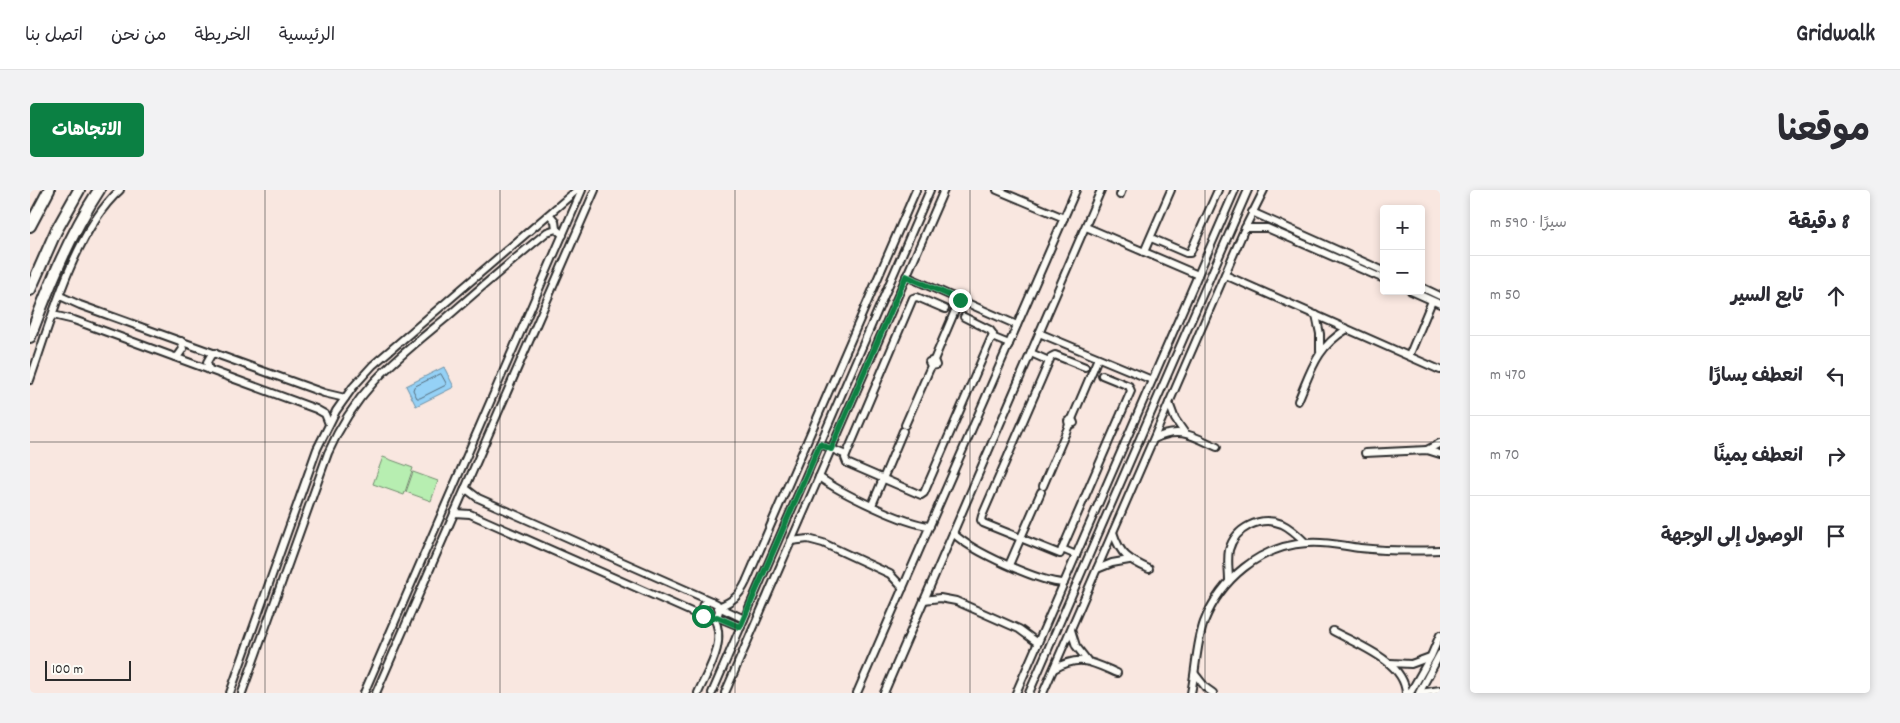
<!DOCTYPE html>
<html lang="ar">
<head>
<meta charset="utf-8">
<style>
  body { margin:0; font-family:Dekko,"Playpen Sans Arabic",sans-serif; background:#f2f2f3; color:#2b2b33; direction:rtl }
  .controls { position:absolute; right:15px; top:15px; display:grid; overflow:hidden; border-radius:5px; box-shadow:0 2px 8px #0003 }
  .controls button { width:45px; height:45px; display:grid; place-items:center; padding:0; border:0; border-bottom:1px solid #e1e1e2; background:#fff; color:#2b2b33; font:25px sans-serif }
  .scale { position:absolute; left:15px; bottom:12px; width:86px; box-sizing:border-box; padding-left:5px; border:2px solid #2b2b2b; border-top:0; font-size:14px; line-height:18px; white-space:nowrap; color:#2b2b2b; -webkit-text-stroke:4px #fdfcf7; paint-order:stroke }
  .stop { position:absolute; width:15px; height:15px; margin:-11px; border:4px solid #0b8043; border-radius:50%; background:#fff }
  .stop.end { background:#0b8043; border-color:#fff; box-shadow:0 1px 5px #0008 }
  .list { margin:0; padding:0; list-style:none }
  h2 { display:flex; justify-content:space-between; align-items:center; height:65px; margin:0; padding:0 20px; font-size:21px }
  h2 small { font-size:16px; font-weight:400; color:#7c7c81 }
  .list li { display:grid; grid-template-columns:32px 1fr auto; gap:15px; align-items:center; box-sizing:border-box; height:80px; padding:0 20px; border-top:1px solid #e1e1e2 }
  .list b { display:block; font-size:19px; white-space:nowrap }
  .list em { font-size:16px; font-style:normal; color:#7c7c81 }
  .icon { flex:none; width:28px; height:28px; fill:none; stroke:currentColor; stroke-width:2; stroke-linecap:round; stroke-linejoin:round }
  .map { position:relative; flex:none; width:1410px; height:503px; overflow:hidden; direction:ltr; border-radius:5px }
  header { display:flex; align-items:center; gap:30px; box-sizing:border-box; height:70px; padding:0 25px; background:#fff; border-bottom:1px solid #e1e1e2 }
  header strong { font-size:24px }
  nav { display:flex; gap:28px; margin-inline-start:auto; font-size:18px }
  .intro { display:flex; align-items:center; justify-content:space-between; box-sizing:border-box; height:120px; padding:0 30px }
  h1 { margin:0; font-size:35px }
  .button { padding:12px 22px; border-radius:5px; background:#0b8043; color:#fff; font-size:18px; font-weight:700 }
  main { display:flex; gap:30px; padding:0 30px }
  aside { flex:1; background:#fff; border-radius:5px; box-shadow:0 2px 8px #0003 }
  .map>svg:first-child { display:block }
  .green { fill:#b7eeb1; stroke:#718c6e }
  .water { fill:#95d1f6; stroke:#6b8fa5 }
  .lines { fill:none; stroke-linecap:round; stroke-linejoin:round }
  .shore { stroke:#556d7c; stroke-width:1 }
  .minor-casing { stroke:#2b2b2b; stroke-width:10 }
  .highway-casing { stroke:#2b2b2b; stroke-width:14 }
  .minor { stroke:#fdfcf7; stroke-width:6 }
  .highway { stroke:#fdfcf7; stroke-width:10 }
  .route { stroke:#0b8043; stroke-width:6 }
  .grid { fill:none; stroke:#2b2b2b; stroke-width:1; stroke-opacity:0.55 }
</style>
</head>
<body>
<header>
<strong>Gridwalk</strong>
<nav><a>الرئيسية</a><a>الخريطة</a><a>من نحن</a><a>اتصل بنا</a></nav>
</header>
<div class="intro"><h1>موقعنا</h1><a class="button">الاتجاهات</a></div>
<main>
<aside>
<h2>8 دقيقة<small>سيرًا · 590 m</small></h2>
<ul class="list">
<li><svg class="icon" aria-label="ahead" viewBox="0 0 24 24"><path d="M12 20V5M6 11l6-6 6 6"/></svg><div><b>تابع السير</b></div><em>50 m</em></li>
<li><svg class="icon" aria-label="left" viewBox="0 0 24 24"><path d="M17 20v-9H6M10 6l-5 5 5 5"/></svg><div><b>انعطف يسارًا</b></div><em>470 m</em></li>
<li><svg class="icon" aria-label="right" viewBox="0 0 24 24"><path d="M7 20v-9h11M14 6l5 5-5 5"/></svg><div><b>انعطف يمينًا</b></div><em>70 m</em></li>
<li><svg class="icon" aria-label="arrive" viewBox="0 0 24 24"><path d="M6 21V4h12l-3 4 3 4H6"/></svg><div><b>الوصول إلى الوجهة</b></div></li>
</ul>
</aside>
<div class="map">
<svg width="1410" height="503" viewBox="0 0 1410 503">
  <rect width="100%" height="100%" fill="#f9e7e0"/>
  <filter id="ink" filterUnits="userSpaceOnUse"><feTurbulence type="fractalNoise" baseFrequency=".02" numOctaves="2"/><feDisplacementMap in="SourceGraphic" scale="10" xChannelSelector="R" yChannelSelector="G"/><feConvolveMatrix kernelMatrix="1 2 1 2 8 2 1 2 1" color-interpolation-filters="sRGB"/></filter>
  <g filter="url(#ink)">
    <g class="green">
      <path d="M 353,267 L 383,278 L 374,305 L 343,294 Z"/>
      <path d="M 383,282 L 408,291 L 401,311 L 376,302 Z"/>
    </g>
    <path class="water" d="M 414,177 L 424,197 L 386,216 L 376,196 Z"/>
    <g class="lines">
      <path class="shore" d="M 411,184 L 416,193 L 416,195 L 390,208 L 387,208 L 383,200 L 384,197 Z"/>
      <g class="minor-casing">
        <g id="minor">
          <path d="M 967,0 L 1034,28"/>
          <path d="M 1090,5 L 1092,0"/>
          <path d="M 1222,22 L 1354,81"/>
          <path d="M 520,25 L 525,31 L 526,39"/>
          <path d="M 1056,37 L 1168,85"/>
          <path d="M 1215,38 L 1237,38 L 1354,89"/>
          <path d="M 1121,48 L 1156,63 L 1160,63 L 1188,0"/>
          <path d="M 1114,62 L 1141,0"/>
          <path d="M 1195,85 L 1410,180"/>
          <path d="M 876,86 L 987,135"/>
          <path d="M 1391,97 L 1410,106"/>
          <path d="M 1381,101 L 1410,114"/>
          <path d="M 30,106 L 50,115 L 294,203 L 315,208"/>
          <path d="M 915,119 L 887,107 L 883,108 L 815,268 L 817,273 L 891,305 L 894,303 L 963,144 L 960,140 L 934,127"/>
          <path d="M 23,125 L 44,130 L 286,219 L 295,224 L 299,234"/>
          <path d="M 1286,125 L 1290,144 L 1290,161"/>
          <path d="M 1009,143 L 1122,190"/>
          <path d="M 962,147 L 979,154"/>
          <path d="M 1001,163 L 1019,171"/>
          <path d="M 1379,166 L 1402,111"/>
          <path d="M 145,167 L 148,166 L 153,159 L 151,151"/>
          <path d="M 904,170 L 930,109"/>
          <path d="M 1055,177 L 1025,165 L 1021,167 L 952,326 L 951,330 L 953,333 L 1030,364 L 1101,201 L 1099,196 L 1072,185"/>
          <path d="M 179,180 L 177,172 L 181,165 L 185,163"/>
          <path d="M 0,190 C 20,133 45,40 90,0"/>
          <path d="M 1268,211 C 1282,179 1286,158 1317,139"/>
          <path d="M 1139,213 L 1145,229 L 1154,242"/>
          <path d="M 1042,229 L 1068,168"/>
          <path d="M 875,235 L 901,176 L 899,172 L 904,170 L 906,175 L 901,176"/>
          <path d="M 1124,249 C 1149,236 1163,246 1187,257"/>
          <path d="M 790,254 L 816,265"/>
          <path d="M 1397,260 L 1410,253"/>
          <path d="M 1335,263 L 1397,260 L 1410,264"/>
          <path d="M 789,287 C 811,303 874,334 900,336"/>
          <path d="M 1013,296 L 1039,235 L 1038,231 L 1042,229 L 1044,233 L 1039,235"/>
          <path d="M 435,298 L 448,308 L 681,411"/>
          <path d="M 842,315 L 873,241"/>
          <path d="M 424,323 L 440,324 L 675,428"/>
          <path d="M 1083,342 C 1090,365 1099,370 1119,379"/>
          <path d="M 923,343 C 941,361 1009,392 1034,393"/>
          <path d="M 761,351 L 778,349 L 793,353 L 860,384 L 873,398"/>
          <path d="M 1032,359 L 1046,365"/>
          <path d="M 979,375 L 1011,302"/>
          <path d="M 1067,379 L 1082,373 L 1099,370"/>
          <path d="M 1199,391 C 1199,381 1197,370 1199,360 C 1205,338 1230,325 1252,334 C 1261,338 1269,346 1276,353"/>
          <path d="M 894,410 L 910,408 L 926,411 L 989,439 L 1008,453"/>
          <path d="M 688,417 C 702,412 710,405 716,392 L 886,0"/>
          <path d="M 689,417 L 714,429"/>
          <path d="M 687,427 L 689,421 L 687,414 L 681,411 L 673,414 L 671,420 L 675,428 L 681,429 L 687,427 L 711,437"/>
          <path d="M 1041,440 L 1046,456 L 1057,470"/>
          <path d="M 1303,441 C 1328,455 1374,471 1376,503"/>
          <path d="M 1360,473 L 1381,474 L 1400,467"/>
          <path d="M 1024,479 C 1050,464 1062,472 1087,483"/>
          <path d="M 1165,484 L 1176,498 L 1183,503"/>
          <path d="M 200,503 L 287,259 L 306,221 L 323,197 L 343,175 L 547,0"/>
          <path d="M 212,503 L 298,263 C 326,199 364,171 416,128 C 449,99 483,70 517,42 L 526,39 L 533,45"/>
          <path d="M 334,503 L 552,0"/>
          <path d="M 346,503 L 565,0"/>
          <path d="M 668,503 C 678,480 697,453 684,428"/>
          <path d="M 682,503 L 900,0"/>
          <path d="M 695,503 L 914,0"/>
          <path d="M 827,503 L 1046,0"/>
          <path d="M 854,503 L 1071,0"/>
          <path d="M 986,503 L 1205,0"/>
          <path d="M 999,503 L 1218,0"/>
          <path d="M 1013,503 L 1215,38 L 1234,0"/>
          <path d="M 1161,503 C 1166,480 1166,455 1174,432 C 1191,389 1230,356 1277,353 C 1295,351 1313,356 1330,358 C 1357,361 1383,361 1410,360"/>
          <path d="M 1380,503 L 1401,466 L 1410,445"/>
          <path d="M 1389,503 L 1410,464"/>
          <path d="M 1390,503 L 1410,500"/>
        </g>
      </g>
      <g class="highway-casing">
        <g id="highway">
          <path d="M 0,36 L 19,0"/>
          <path d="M 0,100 L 26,41 L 49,0"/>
          <path d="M 0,147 C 19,96 39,46 69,0"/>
        </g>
      </g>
      <use href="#minor" class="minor"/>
      <use href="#highway" class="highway"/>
    </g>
  </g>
  <g class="lines" filter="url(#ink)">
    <path class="route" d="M 673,426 L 678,429 L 687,427 L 710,437 L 790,254 L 801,259 L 876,86 L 930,110"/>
  </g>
  <path class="grid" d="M 235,0 L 235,503M 470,0 L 470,503M 705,0 L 705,503M 940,0 L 940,503M 1175,0 L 1175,503M 0,252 L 1410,252"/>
</svg>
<div class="controls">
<button>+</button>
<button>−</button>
</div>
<div class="scale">100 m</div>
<div class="stop" style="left:673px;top:426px"></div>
<div class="stop end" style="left:930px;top:110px"></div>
</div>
</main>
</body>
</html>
